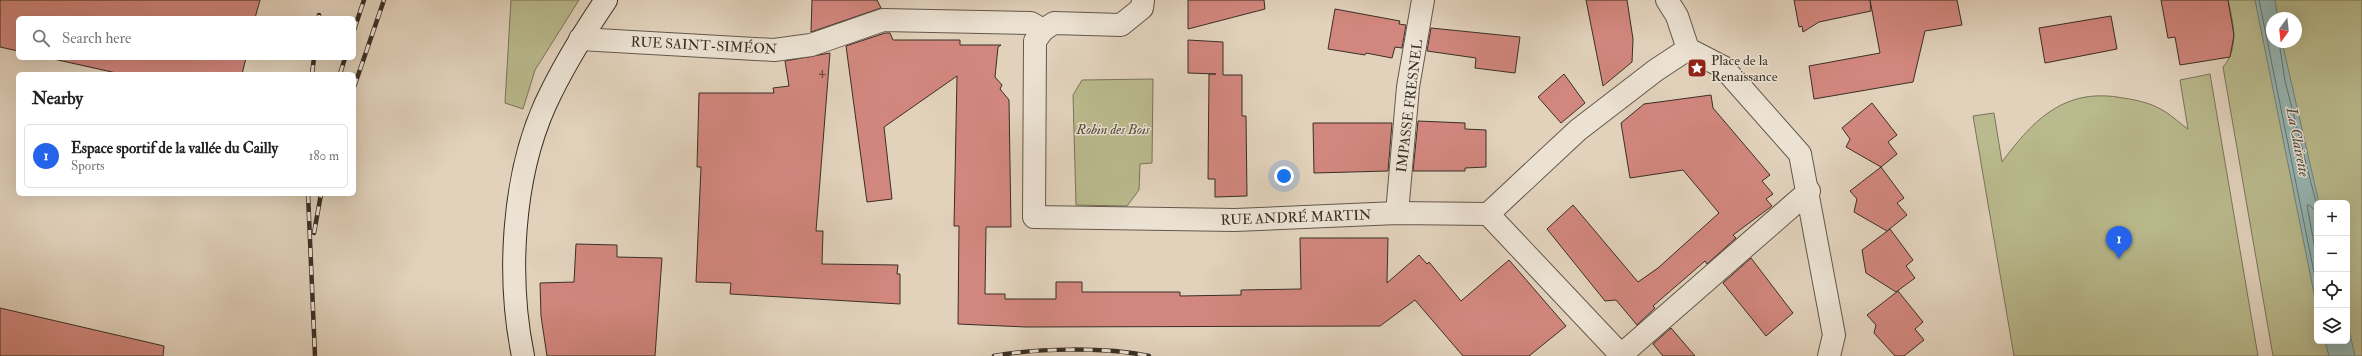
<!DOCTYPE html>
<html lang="en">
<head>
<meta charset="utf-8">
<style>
  body { margin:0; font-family:"IM FELL Double Pica",serif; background:#f6f6f6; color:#222 }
  .controls { position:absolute; right:12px; bottom:12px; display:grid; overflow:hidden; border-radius:6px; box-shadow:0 4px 16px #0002 }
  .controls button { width:36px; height:36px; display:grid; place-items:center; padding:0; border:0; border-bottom:1px solid #e0e0e0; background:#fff; color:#222; font:20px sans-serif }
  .compass { position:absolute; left:2266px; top:12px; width:36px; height:36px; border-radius:50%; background:#fff; box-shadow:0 4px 16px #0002; rotate:195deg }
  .you { position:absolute; left:1284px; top:176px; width:14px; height:14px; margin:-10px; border:3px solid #fff; border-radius:50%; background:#1a73e8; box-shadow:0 0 0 6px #1a73e833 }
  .badge { display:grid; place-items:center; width:26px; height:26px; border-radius:50%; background:#2563eb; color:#fff; font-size:13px; font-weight:700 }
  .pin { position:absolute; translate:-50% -33px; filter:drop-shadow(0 1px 2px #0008) }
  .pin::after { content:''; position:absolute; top:21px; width:14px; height:12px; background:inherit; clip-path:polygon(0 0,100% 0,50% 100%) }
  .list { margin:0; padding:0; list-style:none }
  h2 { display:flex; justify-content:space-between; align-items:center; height:52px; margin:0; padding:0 16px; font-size:17px }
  h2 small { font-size:13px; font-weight:400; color:#767676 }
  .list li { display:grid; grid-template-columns:26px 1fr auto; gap:12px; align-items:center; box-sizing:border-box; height:64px; margin:0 8px 8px; padding:0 8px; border:1px solid #e0e0e0; border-radius:6px }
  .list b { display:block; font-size:15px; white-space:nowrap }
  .list p { margin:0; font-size:13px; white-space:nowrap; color:#767676 }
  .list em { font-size:13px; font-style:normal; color:#767676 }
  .icon { flex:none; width:22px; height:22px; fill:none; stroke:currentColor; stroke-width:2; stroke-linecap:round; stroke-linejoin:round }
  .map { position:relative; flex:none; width:2362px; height:356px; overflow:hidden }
  .search { position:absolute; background:#fff; box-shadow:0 4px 16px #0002; left:16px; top:16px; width:340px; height:44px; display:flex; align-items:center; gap:10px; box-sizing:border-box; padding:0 14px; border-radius:6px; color:#767676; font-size:15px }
  .panel { position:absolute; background:#fff; box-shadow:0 4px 16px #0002; left:16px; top:72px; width:340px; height:124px; border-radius:6px }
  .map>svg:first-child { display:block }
  .green { fill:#b9ba8d; stroke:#79745a; fill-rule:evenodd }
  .water { fill:#95b6b5; stroke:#70807c }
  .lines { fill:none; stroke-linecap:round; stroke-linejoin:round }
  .shore { stroke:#67726e; stroke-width:1 }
  .building { fill:#d2877e; stroke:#392f26 }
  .street-casing { stroke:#63584c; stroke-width:24 }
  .secondary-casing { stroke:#392f26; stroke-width:24 }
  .street { stroke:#ece2d3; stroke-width:22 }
  .secondary { stroke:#ece2d3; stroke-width:22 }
  .rail-casing { stroke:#392f26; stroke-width:4.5 }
  .rail { stroke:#ece2d3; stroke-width:3; stroke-dasharray:9; stroke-linecap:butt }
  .labels { text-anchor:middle; stroke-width:3; stroke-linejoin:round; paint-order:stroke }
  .number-label { font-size:12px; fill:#5f453c }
  .street-label { font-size:14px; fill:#392f26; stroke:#ece2d3 }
  .poi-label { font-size:14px; fill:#392f26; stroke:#ece2d3; text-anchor:start }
  .park-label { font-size:14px; font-style:italic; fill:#534b3b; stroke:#ece2d3 }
  .water-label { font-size:15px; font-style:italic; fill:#4b4a43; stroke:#ece2d3 }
</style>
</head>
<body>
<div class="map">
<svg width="2362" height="356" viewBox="0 0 2362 356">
  <rect width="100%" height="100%" fill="#e2d2bc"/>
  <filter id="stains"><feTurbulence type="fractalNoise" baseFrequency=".005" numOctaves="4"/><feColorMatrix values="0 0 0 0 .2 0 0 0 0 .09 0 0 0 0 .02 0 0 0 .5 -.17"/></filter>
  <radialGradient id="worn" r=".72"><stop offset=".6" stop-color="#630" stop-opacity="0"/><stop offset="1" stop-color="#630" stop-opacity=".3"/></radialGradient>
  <g class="green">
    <path d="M 511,0 L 579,0 L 535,70 L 523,109 L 505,103 Z"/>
    <path d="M 2228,0 L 2362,0 L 2362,356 L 2273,356 L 2223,67 C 2240,47 2233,23 2228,0 ZM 2272,18 L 2296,18 L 2296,42 L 2272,42 ZM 2317,203 L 2347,203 L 2347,341 L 2317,341 Z"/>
    <path d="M 2210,74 L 2258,356 L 2014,356 L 1973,116 L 1994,113 L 2002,162 C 2034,119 2065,87 2123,98 C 2137,100 2151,103 2164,111 C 2173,116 2180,124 2188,129 L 2180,80 Z"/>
    <path d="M 1153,79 L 1152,163 L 1140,164 L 1139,190 L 1127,206 L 1076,205 L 1073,95 L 1082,80 Z"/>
  </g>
  <g class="water">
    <path d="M 2255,0 L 2275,0 L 2278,18 L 2272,18 L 2272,42 L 2282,42 L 2319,203 L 2317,203 L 2317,308 Z"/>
    <path d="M 2347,321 L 2355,356 L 2329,356 L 2325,341 L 2347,341 Z"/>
  </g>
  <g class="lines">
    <g class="shore">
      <path d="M 2259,0 L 2317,287"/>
      <path d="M 2279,42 L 2285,81 L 2317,206"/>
      <path d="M 2317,212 L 2309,205 L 2307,205 L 2317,260"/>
    </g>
  </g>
  <g class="building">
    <path d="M 0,0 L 260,0 L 255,18 L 18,18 L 18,51 L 0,47 Z"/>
    <path d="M 812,0 L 877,0 L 881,8 L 811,32 Z"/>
    <path d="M 1188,0 L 1264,0 L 1265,9 L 1188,29 Z"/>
    <path d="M 1586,0 L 1627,0 L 1633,39 L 1632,62 L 1603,86 Z"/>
    <path d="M 1794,0 L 1870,0 L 1871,11 L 1819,22 L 1803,32 L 1802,26 L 1799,27 Z"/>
    <path d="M 1870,0 L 1957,0 L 1962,25 L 1925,31 L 1913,82 L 1814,99 L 1809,66 L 1880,53 Z"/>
    <path d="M 2161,0 L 2228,0 L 2234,35 L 2230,57 L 2180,65 L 2175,37 L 2168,38 Z"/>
    <path d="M 1335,9 L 1400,21 L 1399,24 L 1406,25 L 1402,48 L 1395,47 L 1392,58 L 1366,53 L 1365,55 L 1328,49 Z"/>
    <path d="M 2111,16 L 2117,49 L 2045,63 L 2039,28 Z"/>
    <path d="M 1431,28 L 1520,37 L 1515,73 L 1475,68 L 1476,58 L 1427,51 Z"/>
    <path d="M 885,33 L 890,33 L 893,40 L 960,40 L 960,45 L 1001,45 L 998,47 L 995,77 L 1002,85 L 1000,89 L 1009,100 L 1011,227 L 986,227 L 985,294 L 1005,294 L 1005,299 L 1056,299 L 1056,282 L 1082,282 L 1082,292 L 1180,292 L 1180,296 L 1241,295 L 1241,290 L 1301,289 L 1300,238 L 1388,238 L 1387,283 L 1419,255 L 1427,264 L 1429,262 L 1461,301 L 1509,260 L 1566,326 L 1529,356 L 1463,356 L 1415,300 L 1380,326 L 1026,327 L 958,324 L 959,226 L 954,226 L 957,76 L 884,127 L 892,199 L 867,202 L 846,46 Z"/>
    <path d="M 1188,40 L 1223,42 L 1223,75 L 1242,75 L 1242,116 L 1246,116 L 1247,196 L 1215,197 L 1215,179 L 1208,179 L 1209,74 L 1216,74 L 1188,73 Z"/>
    <path d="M 830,53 L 816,231 L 823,231 L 822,264 L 898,265 L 897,274 L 900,274 L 900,304 L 730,294 L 731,283 L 696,282 L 701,167 L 697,167 L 699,93 L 774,93 L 773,88 L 789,86 L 785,61 Z"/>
    <path d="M 49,58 L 246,58 L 242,74 L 121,74 Z"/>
    <path d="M 1564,74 L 1585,103 L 1561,123 L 1538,97 Z"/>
    <path d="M 1711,95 L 1713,108 L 1770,175 L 1762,181 L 1773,194 L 1766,199 L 1772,206 L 1733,235 L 1736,238 L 1707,264 L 1705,261 L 1653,306 L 1655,308 L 1637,325 L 1616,300 L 1605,301 L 1547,229 L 1573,205 L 1638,282 L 1658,268 L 1719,213 L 1683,170 L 1630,178 L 1621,123 L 1644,104 Z"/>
    <path d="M 1872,103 L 1897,135 L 1888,142 L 1897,154 L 1881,167 L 1846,147 L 1850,139 L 1842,128 Z"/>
    <path d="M 1418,121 L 1465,123 L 1465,129 L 1486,130 L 1486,167 L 1465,168 L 1465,171 L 1413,171 Z"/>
    <path d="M 1313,123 L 1392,123 L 1388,171 L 1314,173 Z"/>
    <path d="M 1881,167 L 1904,198 L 1897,203 L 1907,215 L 1887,231 L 1854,212 L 1857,199 L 1850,191 Z"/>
    <path d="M 1890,229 L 1913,260 L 1906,266 L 1915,278 L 1896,292 L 1866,273 L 1862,250 Z"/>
    <path d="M 576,244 L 617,245 L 617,257 L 662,258 L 655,356 L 547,356 L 541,316 L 540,283 L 574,282 Z"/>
    <path d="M 1751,258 L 1793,313 L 1766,336 L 1723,283 Z"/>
    <path d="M 1898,291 L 1923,322 L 1915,329 L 1924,340 L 1904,356 L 1895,356 L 1874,333 L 1876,325 L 1867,315 Z"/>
    <path d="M 0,308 L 164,346 L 163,356 L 0,356 Z"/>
    <path d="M 1671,328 L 1695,356 L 1663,356 L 1653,344 Z"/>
  </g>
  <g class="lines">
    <g class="street-casing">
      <g id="street">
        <path d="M 1667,0 L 1677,16 L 1688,49 L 1723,67 L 1800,154 L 1834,335 L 1829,356"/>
        <path d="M 1043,30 L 1035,41 L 1034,217 L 1235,220 L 1397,213 L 1488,214 L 1578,130 L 1656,70 L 1688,49"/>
        <path d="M 580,39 L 774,50 L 811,45 L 883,20 L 1031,23 L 1043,30 L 1054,23 L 1121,25 L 1142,8 L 1143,0"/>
        <path d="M 1397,213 L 1408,87 L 1423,0"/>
        <path d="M 1488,214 L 1622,356"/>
        <path d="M 1621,355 L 1809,191"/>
      </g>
    </g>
    <g class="secondary-casing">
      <path id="secondary" d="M 523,356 C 507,278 512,179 545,105 C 562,68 583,34 606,0"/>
    </g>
    <use href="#street" class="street"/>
    <use href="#secondary" class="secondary"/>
    <g class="rail-casing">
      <g id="rail">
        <path d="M 319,18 L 319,15"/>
        <path d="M 354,30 L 364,0"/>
        <path d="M 312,74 L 314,58"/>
        <path d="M 340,74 L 345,58"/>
        <path d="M 354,87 L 384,0"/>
        <path d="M 308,194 L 315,356"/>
        <path d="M 314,233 L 321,194"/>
        <path d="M 994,356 C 1038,348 1105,347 1149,356"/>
      </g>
    </g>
    <use href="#rail" class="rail"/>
  </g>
  <defs>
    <g id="sight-square" transform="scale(1)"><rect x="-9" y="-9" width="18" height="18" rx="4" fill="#8f2418" stroke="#ece2d3"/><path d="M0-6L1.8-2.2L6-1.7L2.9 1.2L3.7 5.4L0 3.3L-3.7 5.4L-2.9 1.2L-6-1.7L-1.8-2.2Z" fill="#fff"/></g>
  </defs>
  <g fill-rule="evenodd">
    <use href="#sight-square" x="1697" y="68"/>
  </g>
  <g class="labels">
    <g class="number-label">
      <text x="822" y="75">4</text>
    </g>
    <g class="street-label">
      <text transform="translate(704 45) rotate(3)" y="5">RUE SAINT-SIMÉON</text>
      <text transform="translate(1409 106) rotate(-83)" y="5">IMPASSE FRESNEL</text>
      <text transform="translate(1296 217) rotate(-2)" y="5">RUE ANDRÉ MARTIN</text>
    </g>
    <g class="poi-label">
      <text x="1711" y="65">Place de la<tspan x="1711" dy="16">Renaissance</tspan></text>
    </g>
    <g class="park-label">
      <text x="1113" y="134">Robin des Bois</text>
    </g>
    <g class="water-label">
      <text transform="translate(2298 142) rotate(79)" y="5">La Clairette</text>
    </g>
  </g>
  <rect width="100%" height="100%" filter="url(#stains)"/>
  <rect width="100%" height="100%" fill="url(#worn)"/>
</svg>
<div class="controls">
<button>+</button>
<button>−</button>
<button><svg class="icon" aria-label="locate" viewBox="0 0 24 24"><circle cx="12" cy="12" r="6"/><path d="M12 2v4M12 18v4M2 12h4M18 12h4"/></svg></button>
<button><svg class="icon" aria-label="layers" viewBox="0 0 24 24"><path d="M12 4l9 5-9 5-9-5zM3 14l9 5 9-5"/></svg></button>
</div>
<svg class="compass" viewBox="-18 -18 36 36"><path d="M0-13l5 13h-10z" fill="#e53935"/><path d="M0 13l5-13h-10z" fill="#767676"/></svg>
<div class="you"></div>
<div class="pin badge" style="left:2119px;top:259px">1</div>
<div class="search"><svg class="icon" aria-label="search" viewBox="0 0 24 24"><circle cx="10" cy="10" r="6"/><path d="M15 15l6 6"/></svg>Search here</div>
<section class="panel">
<h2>Nearby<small></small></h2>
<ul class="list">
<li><span class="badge">1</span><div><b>Espace sportif de la vallée du Cailly</b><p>Sports</p></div><em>180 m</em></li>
</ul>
</section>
</div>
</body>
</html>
